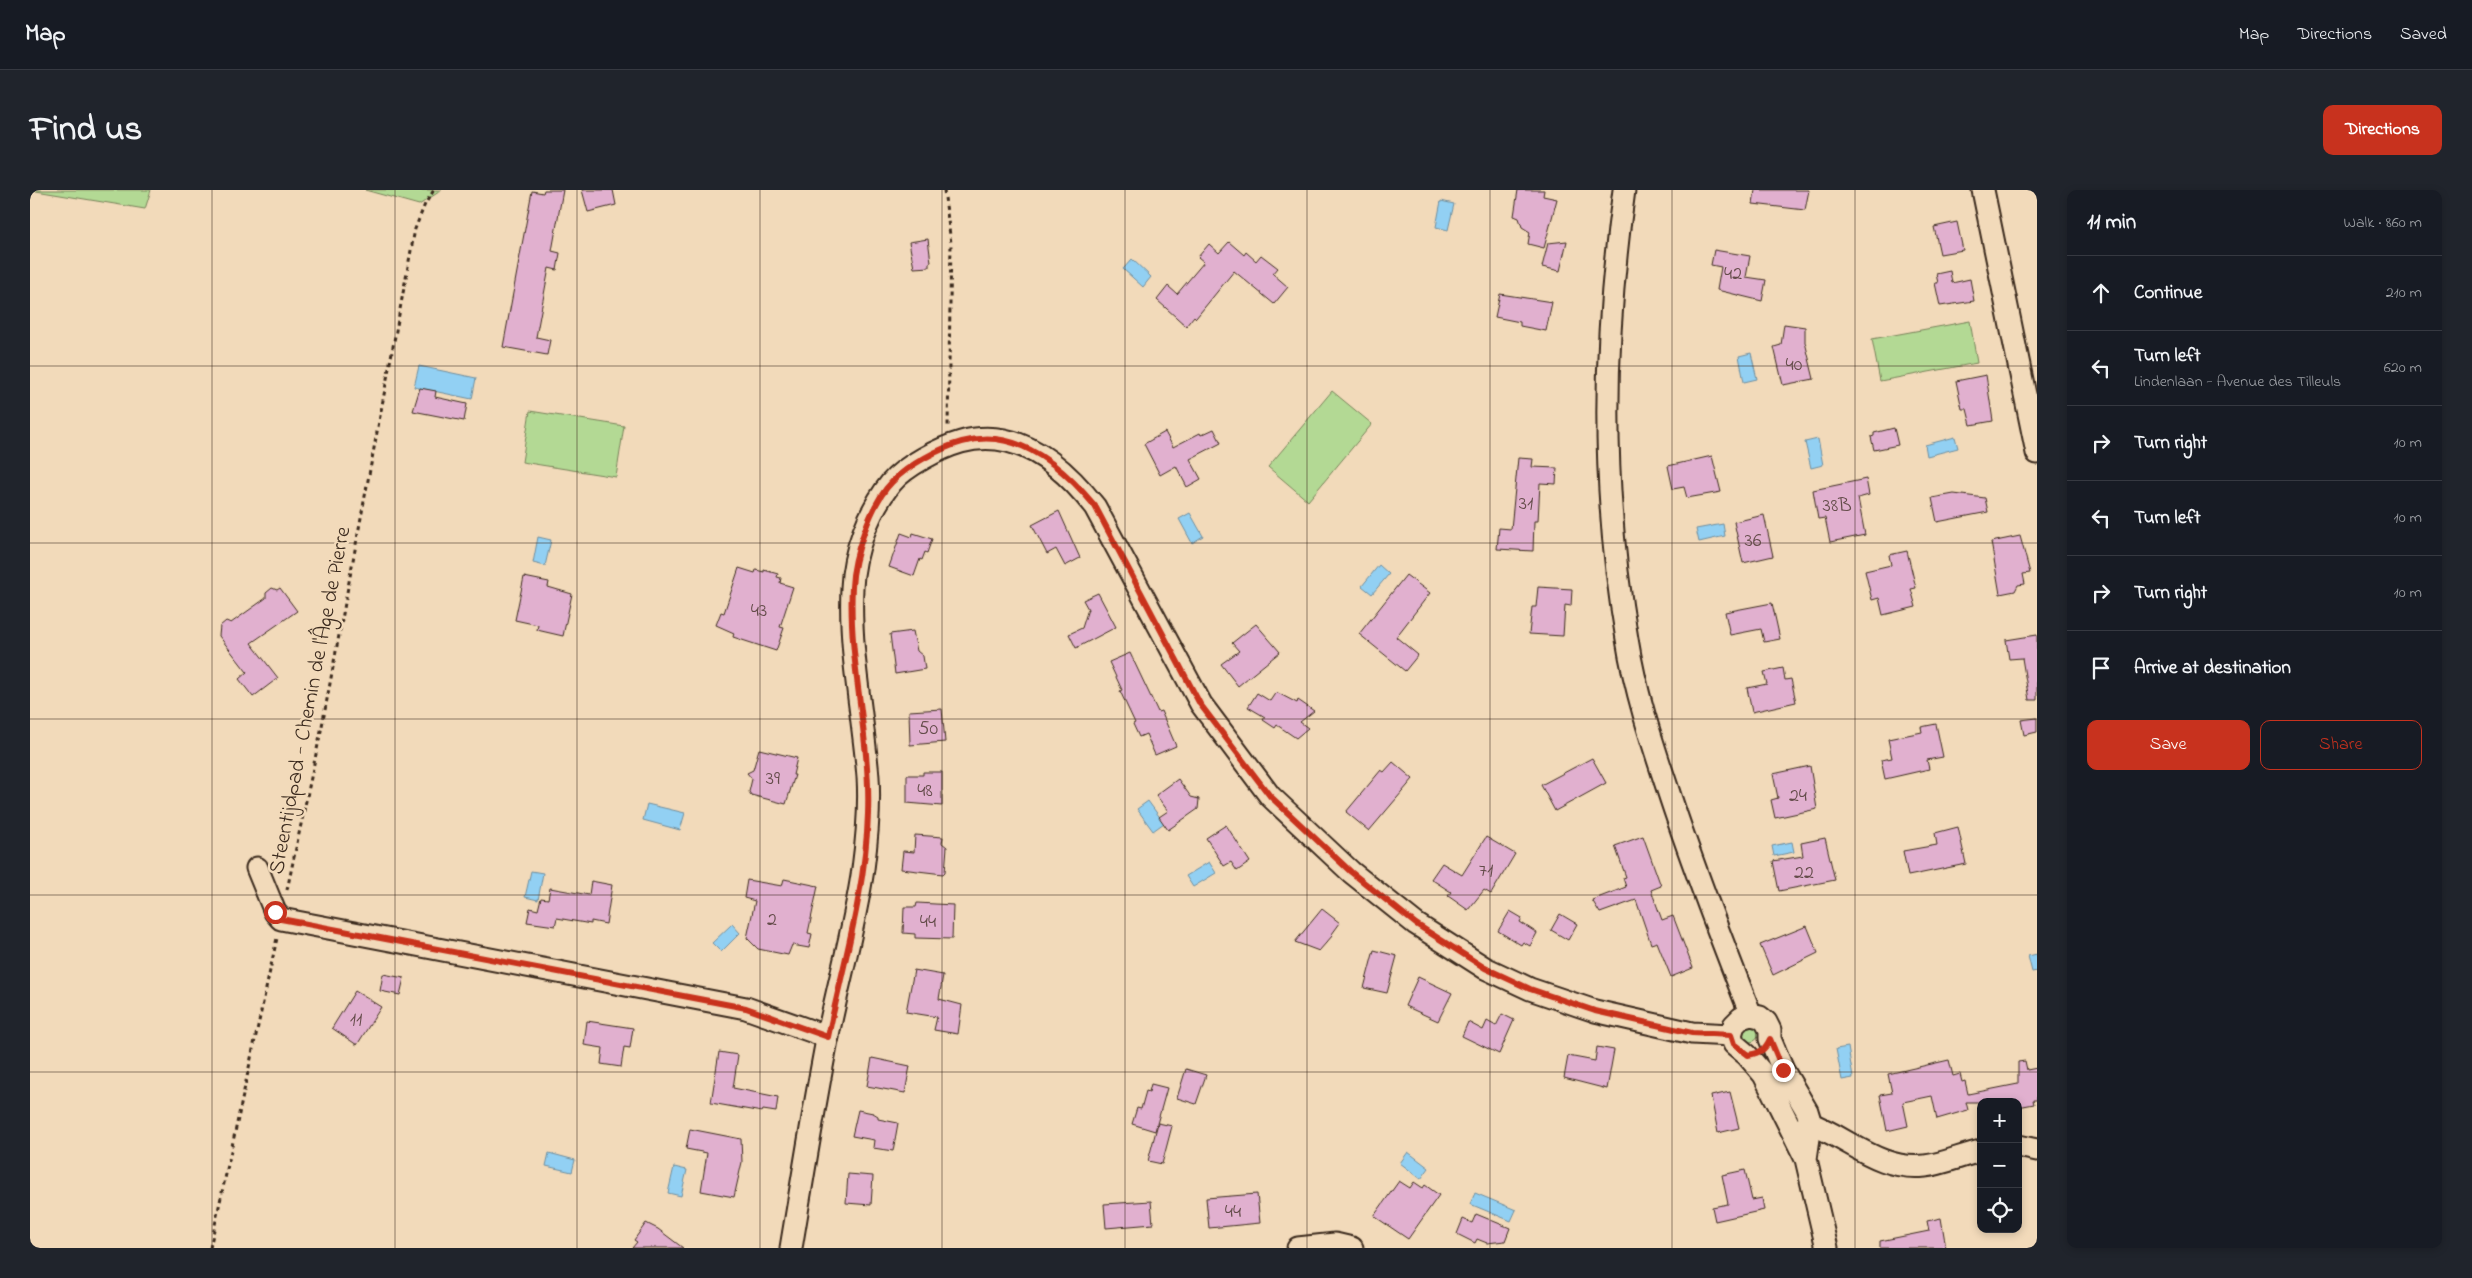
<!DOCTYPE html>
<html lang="en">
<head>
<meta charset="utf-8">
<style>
  body { margin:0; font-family:"Indie Flower",sans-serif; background:#20242c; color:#f1f3f6 }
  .controls { position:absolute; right:15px; bottom:15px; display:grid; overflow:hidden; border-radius:10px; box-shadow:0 2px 8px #0003 }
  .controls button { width:45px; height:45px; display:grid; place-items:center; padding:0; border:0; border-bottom:1px solid #363941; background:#171b24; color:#f1f3f6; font:25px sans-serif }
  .stop { position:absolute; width:15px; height:15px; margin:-11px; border:4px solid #c8321e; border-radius:50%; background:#fff }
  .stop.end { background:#c8321e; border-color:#fff; box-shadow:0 1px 5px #0008 }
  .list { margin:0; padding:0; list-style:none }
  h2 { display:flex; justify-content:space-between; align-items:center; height:65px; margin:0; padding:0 20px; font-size:21px }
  h2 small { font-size:16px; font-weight:400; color:#9ea1a6 }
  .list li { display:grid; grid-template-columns:32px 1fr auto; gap:15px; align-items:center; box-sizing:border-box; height:75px; padding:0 20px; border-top:1px solid #363941 }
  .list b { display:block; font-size:19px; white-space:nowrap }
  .list p { margin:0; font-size:16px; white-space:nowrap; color:#9ea1a6 }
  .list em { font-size:16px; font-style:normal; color:#9ea1a6 }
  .actions { display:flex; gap:10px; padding:15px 20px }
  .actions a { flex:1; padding:11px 0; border:1px solid #c8321e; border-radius:10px; text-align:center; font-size:18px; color:#c8321e }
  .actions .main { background:#c8321e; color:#fff }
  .icon { flex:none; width:28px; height:28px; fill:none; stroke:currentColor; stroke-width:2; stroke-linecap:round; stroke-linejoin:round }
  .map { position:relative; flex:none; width:2007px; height:1058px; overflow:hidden; border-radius:10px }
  header { display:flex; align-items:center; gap:30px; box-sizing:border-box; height:70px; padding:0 25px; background:#171b24; border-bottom:1px solid #363941 }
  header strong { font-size:24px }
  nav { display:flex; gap:28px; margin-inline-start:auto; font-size:18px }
  .intro { display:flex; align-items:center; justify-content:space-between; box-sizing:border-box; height:120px; padding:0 30px }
  h1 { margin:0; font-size:35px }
  .button { padding:12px 22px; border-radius:10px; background:#c8321e; color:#fff; font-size:18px; font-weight:700 }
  main { display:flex; gap:30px; padding:0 30px }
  aside { flex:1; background:#171b24; border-radius:10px; box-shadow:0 2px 8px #0003 }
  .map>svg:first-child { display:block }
  .green { fill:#b3d994; stroke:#778259 }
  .water { fill:#92d0f3; stroke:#6f8e9e }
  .building { fill:#e1b0cf; stroke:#3b2a1e }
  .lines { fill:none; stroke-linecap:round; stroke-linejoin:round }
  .street-casing { stroke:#3b2a1e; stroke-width:25 }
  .path { stroke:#3b2a1e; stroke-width:3; stroke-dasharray:4 4; stroke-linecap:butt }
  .street { stroke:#f2daba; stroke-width:21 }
  .route { stroke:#c8321e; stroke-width:6 }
  .grid { fill:none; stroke:#3b2a1e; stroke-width:1; stroke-opacity:0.55 }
  .labels { text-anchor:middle; stroke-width:5; stroke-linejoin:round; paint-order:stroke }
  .number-label { font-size:20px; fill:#644c4a }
  .street-label { font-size:22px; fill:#3b2a1e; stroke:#f2daba }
</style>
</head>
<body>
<header>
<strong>Map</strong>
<nav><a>Map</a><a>Directions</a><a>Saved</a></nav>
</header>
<div class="intro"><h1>Find us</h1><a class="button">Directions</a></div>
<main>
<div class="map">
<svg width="2007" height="1058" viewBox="0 0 2007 1058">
  <rect width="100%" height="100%" fill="#f2daba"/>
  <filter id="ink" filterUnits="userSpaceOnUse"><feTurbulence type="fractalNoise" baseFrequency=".02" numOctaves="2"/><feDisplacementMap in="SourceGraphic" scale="10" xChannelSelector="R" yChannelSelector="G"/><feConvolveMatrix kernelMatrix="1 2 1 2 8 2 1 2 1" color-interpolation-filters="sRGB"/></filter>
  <g filter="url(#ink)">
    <g class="green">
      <path d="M 0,0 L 121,0 L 115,19 Z"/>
      <path d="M 335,0 L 412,0 L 389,15 Z"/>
      <path d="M 1940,131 L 1947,173 L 1850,191 L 1842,149 Z"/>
      <path d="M 1302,201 L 1342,234 L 1278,311 L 1238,277 Z"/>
      <path d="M 500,221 L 594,236 L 586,287 L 492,272 Z"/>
      <circle cx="1720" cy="843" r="9"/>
    </g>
    <g class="water">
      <path d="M 1411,11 L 1424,14 L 1418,40 L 1406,37 Z"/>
      <path d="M 1102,69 L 1121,87 L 1113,97 L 1093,79 Z"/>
      <path d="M 1721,163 L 1727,189 L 1714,192 L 1709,166 Z"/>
      <path d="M 389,176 L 446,188 L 442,209 L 384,197 Z"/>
      <path d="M 1925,247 L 1928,258 L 1897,266 L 1895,255 Z"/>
      <path d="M 1788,249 L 1793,275 L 1781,278 L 1775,252 Z"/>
      <path d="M 1160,323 L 1173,346 L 1162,353 L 1149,329 Z"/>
      <path d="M 1693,334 L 1695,346 L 1669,352 L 1666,339 Z"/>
      <path d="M 508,347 L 521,350 L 515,376 L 503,373 Z"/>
      <path d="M 1349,375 L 1359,384 L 1342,404 L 1332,396 Z"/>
      <path d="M 1118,611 L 1134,633 L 1123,641 L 1107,619 Z"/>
      <path d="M 617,614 L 655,623 L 650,640 L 613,630 Z"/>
      <path d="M 1762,652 L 1764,662 L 1744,666 L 1742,656 Z"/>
      <path d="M 1179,672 L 1186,683 L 1163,697 L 1156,686 Z"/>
      <path d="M 501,681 L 513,683 L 508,710 L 495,707 Z"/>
      <path d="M 702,734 L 710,743 L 691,762 L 682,753 Z"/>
      <path d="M 2007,764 L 2007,781 L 2002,782 L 1998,766 Z"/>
      <path d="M 1818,857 L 1823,888 L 1812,890 L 1806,859 Z"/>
      <path d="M 1378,962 L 1399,978 L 1391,989 L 1370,973 Z"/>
      <path d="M 519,963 L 545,970 L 542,982 L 516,976 Z"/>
      <path d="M 644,977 L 657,980 L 651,1006 L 638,1003 Z"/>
      <path d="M 1445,1003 L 1486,1020 L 1481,1031 L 1440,1014 Z"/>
    </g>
    <g class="building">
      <path d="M 514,0 L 533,0 L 522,61 L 530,63 L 527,80 L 519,78 L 506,147 L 520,150 L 517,165 L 473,157 L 502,1 L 513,3 Z"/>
      <path d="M 552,0 L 583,0 L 586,15 L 558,22 Z"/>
      <path d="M 1488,0 L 1514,0 L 1513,6 L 1527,9 L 1514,58 L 1498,54 L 1500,42 L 1492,37 L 1489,28 L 1484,26 Z"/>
      <path d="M 1725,0 L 1779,0 L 1775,20 L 1723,14 Z"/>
      <path d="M 1927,32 L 1933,60 L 1910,64 L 1904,37 Z"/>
      <path d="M 898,49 L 901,72 L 899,73 L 899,77 L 884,78 L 879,52 Z"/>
      <path d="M 1537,51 L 1530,81 L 1512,77 L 1518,53 Z"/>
      <path d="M 1199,52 L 1214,65 L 1216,62 L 1226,71 L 1231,65 L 1248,78 L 1243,84 L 1258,97 L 1244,114 L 1204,81 L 1166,128 L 1164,126 L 1156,136 L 1127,110 L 1138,96 L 1147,104 L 1174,72 L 1168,67 L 1179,54 L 1189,63 Z"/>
      <path d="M 1684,60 L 1720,66 L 1716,87 L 1736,90 L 1732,111 L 1687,100 L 1691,77 L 1681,75 Z"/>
      <path d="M 1920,81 L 1922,93 L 1940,89 L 1944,111 L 1910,116 L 1905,93 L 1908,93 L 1906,84 Z"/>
      <path d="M 1470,104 L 1522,112 L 1516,141 L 1490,136 L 1490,132 L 1465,127 Z"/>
      <path d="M 1754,134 L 1775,137 L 1775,152 L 1784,189 L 1753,195 L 1744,157 L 1751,155 Z"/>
      <path d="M 1956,185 L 1963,231 L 1941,235 L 1937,219 L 1932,219 L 1926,191 Z"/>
      <path d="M 390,198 L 406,201 L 405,207 L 437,214 L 434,231 L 383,221 Z"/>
      <path d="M 1864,238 L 1868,255 L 1844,260 L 1841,247 L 1844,246 L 1844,243 Z"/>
      <path d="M 1184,239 L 1191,253 L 1160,269 L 1171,289 L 1157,297 L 1146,276 L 1130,285 L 1114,254 L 1135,242 L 1143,257 L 1170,243 L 1171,245 Z"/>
      <path d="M 1682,266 L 1691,302 L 1657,308 L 1654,297 L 1643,299 L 1638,276 Z"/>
      <path d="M 1488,268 L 1503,269 L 1502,277 L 1527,278 L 1526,294 L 1510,293 L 1508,331 L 1504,331 L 1503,361 L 1467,359 L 1469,338 L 1481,339 Z"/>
      <path d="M 1836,289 L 1839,305 L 1828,308 L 1835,345 L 1800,352 L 1795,328 L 1788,329 L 1783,300 Z"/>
      <path d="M 1924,304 L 1955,308 L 1958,322 L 1907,332 L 1902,308 Z"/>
      <path d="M 1029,321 L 1050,368 L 1035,376 L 1026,359 L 1017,364 L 1002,335 Z"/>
      <path d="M 1734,325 L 1743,366 L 1713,373 L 1704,332 Z"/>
      <path d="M 871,343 L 882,347 L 883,343 L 902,349 L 897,363 L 895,362 L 892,370 L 890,369 L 884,386 L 859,377 Z"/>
      <path d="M 1990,346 L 2000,383 L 1993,384 L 1995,394 L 1988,395 L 1985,401 L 1970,404 L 1961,352 Z"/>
      <path d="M 1877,361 L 1886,398 L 1881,399 L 1886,417 L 1853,425 L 1849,408 L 1842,410 L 1835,381 L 1861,375 L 1859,365 Z"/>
      <path d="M 709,378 L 725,383 L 726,380 L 734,382 L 734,380 L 748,384 L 747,387 L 751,388 L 750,393 L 763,397 L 750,437 L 754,438 L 746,461 L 703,447 L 704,443 L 686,435 L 691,422 L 694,423 Z"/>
      <path d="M 1376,385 L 1400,403 L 1366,447 L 1388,465 L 1375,481 L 1329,444 Z"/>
      <path d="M 494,387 L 519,392 L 518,397 L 542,404 L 533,446 L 507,440 L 508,435 L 485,430 Z"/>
      <path d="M 1508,397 L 1542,399 L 1541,416 L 1535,415 L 1533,446 L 1499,444 L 1502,417 L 1506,417 Z"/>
      <path d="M 242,398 L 247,400 L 250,398 L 267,421 L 221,453 L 248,488 L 223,507 L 209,489 L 217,482 L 189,446 L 190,436 L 196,431 L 201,433 L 236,408 L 236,403 Z"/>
      <path d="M 1068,403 L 1086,437 L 1046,458 L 1039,444 L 1052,438 L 1058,419 L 1053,410 Z"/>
      <path d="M 1742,413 L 1750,449 L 1734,452 L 1731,439 L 1700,445 L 1695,422 Z"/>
      <path d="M 1226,434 L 1250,462 L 1208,496 L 1191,474 L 1209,461 L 1202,453 Z"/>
      <path d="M 883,441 L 887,461 L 893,466 L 895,479 L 865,484 L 860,444 Z"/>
      <path d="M 2007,445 L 2007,510 L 1999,510 L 1992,468 L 1979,469 L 1976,450 Z"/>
      <path d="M 1100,463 L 1128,522 L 1131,521 L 1146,556 L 1125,565 L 1116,544 L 1109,547 L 1103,534 L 1105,533 L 1090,501 L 1092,500 L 1079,472 Z"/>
      <path d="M 1753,478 L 1755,490 L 1761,489 L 1766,512 L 1722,522 L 1717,498 L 1737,494 L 1734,482 Z"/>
      <path d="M 1246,502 L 1267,513 L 1268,510 L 1284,521 L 1270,532 L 1278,538 L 1266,548 L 1247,535 L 1245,538 L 1233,530 L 1235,527 L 1218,517 L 1227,503 L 1240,511 Z"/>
      <path d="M 912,519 L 915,552 L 880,555 L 879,521 Z"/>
      <path d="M 2007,528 L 2007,542 L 1994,545 L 1991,530 Z"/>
      <path d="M 1906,534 L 1913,567 L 1897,570 L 1899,579 L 1855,589 L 1851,570 L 1862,568 L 1858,549 L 1892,542 L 1891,537 Z"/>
      <path d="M 729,559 L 767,568 L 763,585 L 765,585 L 756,614 L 721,605 L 719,602 L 722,589 L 717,583 L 723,580 Z"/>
      <path d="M 1562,568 L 1576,593 L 1525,621 L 1511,595 Z"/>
      <path d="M 1363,572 L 1383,589 L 1339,641 L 1316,622 L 1351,580 L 1354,582 Z"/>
      <path d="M 1780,576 L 1787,619 L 1745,628 L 1741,610 L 1748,608 L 1743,584 Z"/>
      <path d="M 893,582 L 912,582 L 912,616 L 877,613 L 877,585 L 893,585 Z"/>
      <path d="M 1148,589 L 1161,607 L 1169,609 L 1168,619 L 1138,640 L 1129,627 L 1138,621 L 1126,605 Z"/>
      <path d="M 1196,635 L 1220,672 L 1207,681 L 1201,672 L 1194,676 L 1176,648 Z"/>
      <path d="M 1928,637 L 1936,674 L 1878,686 L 1873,661 L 1907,655 L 1905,643 Z"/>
      <path d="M 885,645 L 913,647 L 912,653 L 917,657 L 915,682 L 913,684 L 871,679 L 873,661 L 884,662 Z"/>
      <path d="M 1613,646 L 1631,696 L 1621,700 L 1632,730 L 1643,726 L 1663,778 L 1641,787 L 1627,752 L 1621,754 L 1606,710 L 1570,723 L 1562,710 L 1596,697 L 1593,688 L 1596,687 L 1585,656 Z"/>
      <path d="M 1456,647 L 1485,664 L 1461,704 L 1454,700 L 1438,720 L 1418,706 L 1421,702 L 1401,689 L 1412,673 L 1432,685 Z"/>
      <path d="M 1795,648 L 1805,690 L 1749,701 L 1743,671 L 1773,666 L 1771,653 Z"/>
      <path d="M 754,689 L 788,696 L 778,743 L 782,744 L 779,758 L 762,755 L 758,765 L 728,759 L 717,748 L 725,711 L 714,708 L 717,690 L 752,696 Z"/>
      <path d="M 561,691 L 582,695 L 576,734 L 561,731 L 561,734 L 527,728 L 525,736 L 497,732 L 500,718 L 508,720 L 511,708 L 518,709 L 520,698 L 559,705 Z"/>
      <path d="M 887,713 L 923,715 L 922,749 L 885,748 L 885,744 L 873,743 L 874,717 L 886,717 Z"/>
      <path d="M 1292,719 L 1310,733 L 1302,744 L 1303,745 L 1289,761 L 1265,752 Z"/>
      <path d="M 1480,721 L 1492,728 L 1490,732 L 1507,743 L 1500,756 L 1493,752 L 1491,755 L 1468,741 Z"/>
      <path d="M 1530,724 L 1547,734 L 1538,750 L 1521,740 Z"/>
      <path d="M 1777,736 L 1788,763 L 1743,785 L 1730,755 Z"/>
      <path d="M 1344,760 L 1367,766 L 1357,803 L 1334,798 Z"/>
      <path d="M 884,780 L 913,785 L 909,809 L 932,815 L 928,844 L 904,840 L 907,827 L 876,822 Z"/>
      <path d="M 353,784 L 374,788 L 370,805 L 350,801 Z"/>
      <path d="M 1388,787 L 1422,803 L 1408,831 L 1375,816 Z"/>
      <path d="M 325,801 L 351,817 L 327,855 L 302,838 Z"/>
      <path d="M 1472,824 L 1484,830 L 1469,864 L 1432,846 L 1438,832 L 1453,840 L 1457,831 L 1466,836 Z"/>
      <path d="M 557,831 L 603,838 L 600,858 L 594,857 L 591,877 L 571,874 L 573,858 L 554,855 Z"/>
      <path d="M 1567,857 L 1584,860 L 1577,899 L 1534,888 L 1538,866 L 1565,871 Z"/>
      <path d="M 689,862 L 708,865 L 703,898 L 748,907 L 746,922 L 733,920 L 732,922 L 681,913 Z"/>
      <path d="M 842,868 L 880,876 L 875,903 L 837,896 Z"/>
      <path d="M 1919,870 L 1923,886 L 1930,884 L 1932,892 L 1935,891 L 1938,904 L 1988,894 L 1988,872 L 1995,871 L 1997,880 L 2007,878 L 2007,910 L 2003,910 L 2004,914 L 1988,917 L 1988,912 L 1936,912 L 1938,920 L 1907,929 L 1902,906 L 1873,912 L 1878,936 L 1857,941 L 1850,905 L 1862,903 L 1858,884 Z"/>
      <path d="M 1156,879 L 1176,885 L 1166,914 L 1147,908 Z"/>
      <path d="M 1121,894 L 1137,898 L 1125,941 L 1102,934 L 1107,918 L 1111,919 L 1116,901 L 1119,902 Z"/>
      <path d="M 1700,902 L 1709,938 L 1688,943 L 1681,906 Z"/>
      <path d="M 828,920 L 843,923 L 848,926 L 848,929 L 868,933 L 863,961 L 843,958 L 844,950 L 822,946 Z"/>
      <path d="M 1128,933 L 1142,936 L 1132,974 L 1118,971 Z"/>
      <path d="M 660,939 L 711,949 L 712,972 L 704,1007 L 671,1001 L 677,963 L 656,959 Z"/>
      <path d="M 1715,980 L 1722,1010 L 1732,1008 L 1734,1020 L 1685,1031 L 1682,1017 L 1698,1014 L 1692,985 Z"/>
      <path d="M 818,984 L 843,986 L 841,1015 L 816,1013 Z"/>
      <path d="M 1369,991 L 1380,998 L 1384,992 L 1393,998 L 1395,995 L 1409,1005 L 1378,1049 L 1344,1026 Z"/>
      <path d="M 1227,1004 L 1230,1033 L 1179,1038 L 1176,1008 Z"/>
      <path d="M 1121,1011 L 1123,1034 L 1076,1038 L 1074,1014 Z"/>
      <path d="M 1446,1024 L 1480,1038 L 1475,1051 L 1457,1053 L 1447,1049 L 1445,1053 L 1427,1044 L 1433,1029 L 1442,1033 Z"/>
      <path d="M 1911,1028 L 1916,1058 L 1850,1058 L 1850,1051 L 1899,1041 L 1897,1031 Z"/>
      <path d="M 616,1033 L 628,1039 L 653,1058 L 602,1058 L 607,1052 L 604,1050 Z"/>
    </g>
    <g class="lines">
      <g class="street-casing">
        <g id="street">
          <path d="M 1594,0 C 1573,149 1571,301 1597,449 C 1605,500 1621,549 1637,597 C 1662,674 1691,749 1721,825"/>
          <path d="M 1953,0 L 2007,263"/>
          <path d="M 227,678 L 245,722 L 251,729 L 716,818 L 798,847"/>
          <path d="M 1769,940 L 1781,934 C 1820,949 1850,981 1895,976 C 1914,974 1932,965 1951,961"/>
          <path d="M 1988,956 L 2007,960"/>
          <path d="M 1776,969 L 1781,934 L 1777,921 L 1753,880 L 1740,849 L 1740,840 L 1736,832 L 1730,827 L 1721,825 L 1711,828 L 1704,835 L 1701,845 L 1704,854 L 1717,865 L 1734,885 L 1776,969 L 1797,1058"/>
          <path d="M 761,1058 C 773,987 784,916 798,845 C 809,790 825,735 833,679 C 837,649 840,618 838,587 C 833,524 819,461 822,398 C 823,363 839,320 861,293 C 875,276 910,258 931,252 C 987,236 1033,276 1065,317 L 1171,514 L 1240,606 L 1321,682 L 1386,734 L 1455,778 L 1500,799 L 1565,821 L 1662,843 L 1701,845"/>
          <path d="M 1268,1058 L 1305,1054 L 1322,1058"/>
        </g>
      </g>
      <g class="path">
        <path d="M 914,0 L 921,53 L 918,236"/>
        <path d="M 257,700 L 292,536 L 385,39 L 395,14 L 404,0"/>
        <path d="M 180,1058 L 247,748"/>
      </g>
      <use href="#street" class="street"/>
    </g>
  </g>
  <g class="lines" filter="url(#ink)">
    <path class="route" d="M 245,722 L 251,729 L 716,818 L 798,847 C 813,775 836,698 838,624 C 841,548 818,472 822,397 C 823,367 841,313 862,292 C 878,275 910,258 932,252 C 987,236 1033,277 1065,316 L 1170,514 L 1240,606 L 1321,682 L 1386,734 L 1455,778 L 1500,799 L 1565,821 L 1662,843 L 1701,845 L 1704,854 L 1718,865 C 1730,863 1735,860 1740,849 L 1753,880"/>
  </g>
  <path class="grid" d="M 182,0 L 182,1058M 365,0 L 365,1058M 547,0 L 547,1058M 730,0 L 730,1058M 912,0 L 912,1058M 1095,0 L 1095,1058M 1277,0 L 1277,1058M 1460,0 L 1460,1058M 1642,0 L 1642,1058M 1825,0 L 1825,1058M 0,176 L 2007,176M 0,353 L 2007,353M 0,529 L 2007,529M 0,705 L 2007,705M 0,882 L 2007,882"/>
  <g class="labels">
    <g class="number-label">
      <text x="1703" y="89">42</text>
      <text x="1764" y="180">40</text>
      <text x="1496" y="319">31</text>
      <text x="1807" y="321">38B</text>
      <text x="1723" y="356">36</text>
      <text x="729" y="426">43</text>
      <text x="898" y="544">50</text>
      <text x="743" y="594">39</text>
      <text x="895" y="606">48</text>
      <text x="1768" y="611">24</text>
      <text x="1456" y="686">71</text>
      <text x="1774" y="688">22</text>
      <text x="742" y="735">2</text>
      <text x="898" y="737">44</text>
      <text x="326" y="835">11</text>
      <text x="1203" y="1027">44</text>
    </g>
    <g class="street-label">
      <text transform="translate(278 510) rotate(-79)" y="8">Steentijdpad - Chemin de l'Âge de Pierre</text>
    </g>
  </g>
</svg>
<div class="controls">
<button>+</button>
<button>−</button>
<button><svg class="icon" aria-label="locate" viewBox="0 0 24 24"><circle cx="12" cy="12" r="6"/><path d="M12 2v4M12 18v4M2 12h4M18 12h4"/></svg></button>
</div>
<div class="stop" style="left:245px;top:722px"></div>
<div class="stop end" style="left:1753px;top:880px"></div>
</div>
<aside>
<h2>11 min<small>Walk · 860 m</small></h2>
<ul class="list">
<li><svg class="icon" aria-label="ahead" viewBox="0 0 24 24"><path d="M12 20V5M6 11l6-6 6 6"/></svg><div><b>Continue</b></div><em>210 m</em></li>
<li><svg class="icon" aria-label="left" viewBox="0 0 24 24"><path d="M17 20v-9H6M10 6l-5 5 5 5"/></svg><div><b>Turn left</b><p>Lindenlaan - Avenue des Tilleuls</p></div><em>620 m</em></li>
<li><svg class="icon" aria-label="right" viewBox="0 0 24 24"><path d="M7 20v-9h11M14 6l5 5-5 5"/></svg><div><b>Turn right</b></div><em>10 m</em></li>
<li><svg class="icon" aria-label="left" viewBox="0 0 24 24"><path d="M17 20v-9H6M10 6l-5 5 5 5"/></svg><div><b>Turn left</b></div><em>10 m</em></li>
<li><svg class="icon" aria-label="right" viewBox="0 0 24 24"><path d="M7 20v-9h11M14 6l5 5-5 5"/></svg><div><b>Turn right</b></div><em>10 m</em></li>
<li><svg class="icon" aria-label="arrive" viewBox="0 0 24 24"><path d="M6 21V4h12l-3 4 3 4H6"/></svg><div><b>Arrive at destination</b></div></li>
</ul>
<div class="actions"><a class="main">Save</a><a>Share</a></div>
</aside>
</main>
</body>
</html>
